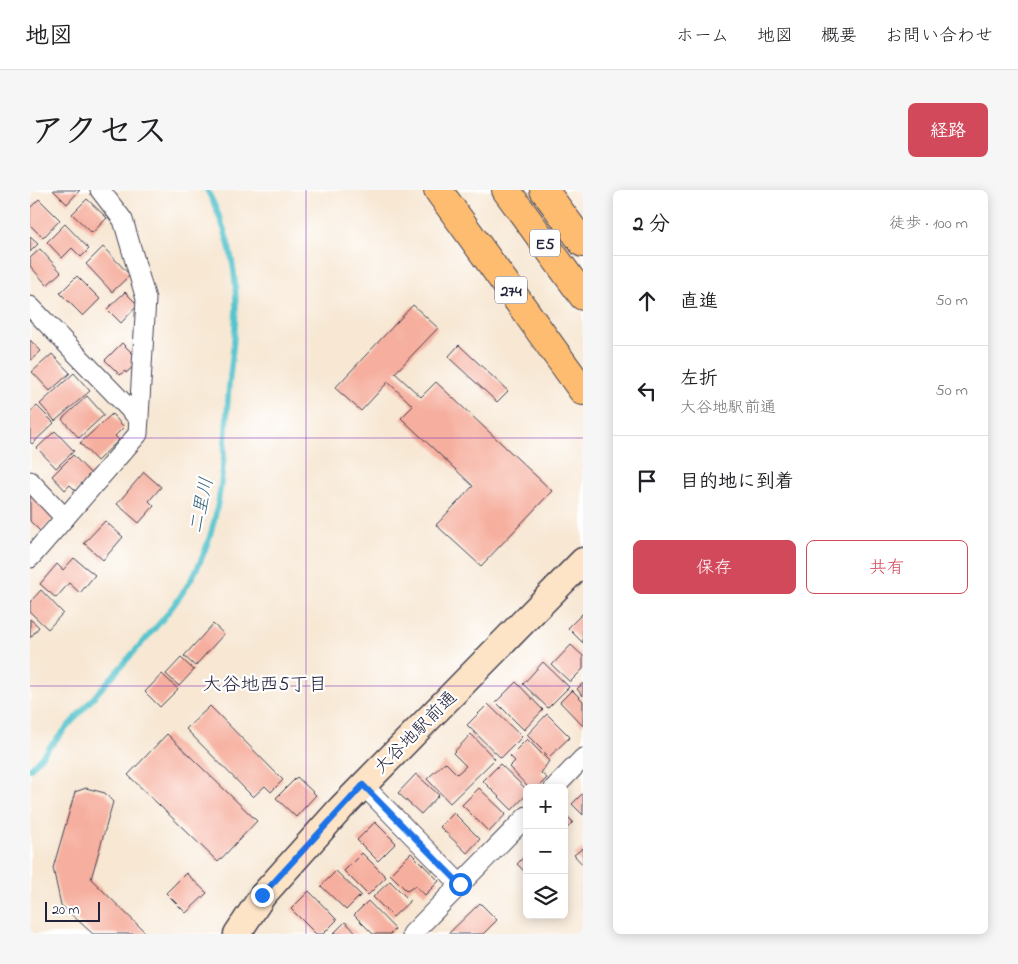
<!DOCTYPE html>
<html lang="ja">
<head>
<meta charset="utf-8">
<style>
  body { margin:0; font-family:"Indie Flower","Klee One",sans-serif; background:#f6f6f6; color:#202124 }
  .controls { position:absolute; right:15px; bottom:15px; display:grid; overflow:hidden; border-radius:8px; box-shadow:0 2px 12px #0003 }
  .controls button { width:45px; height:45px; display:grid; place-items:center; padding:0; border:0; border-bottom:1px solid #e0e0e0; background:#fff; color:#202124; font:25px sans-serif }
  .scale { position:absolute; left:15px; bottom:12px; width:55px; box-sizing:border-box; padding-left:5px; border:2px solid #22223b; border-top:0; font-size:14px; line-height:18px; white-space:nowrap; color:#22223b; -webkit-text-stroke:4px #fff; paint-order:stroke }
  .stop { position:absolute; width:15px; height:15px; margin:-11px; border:4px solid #1a73e8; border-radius:50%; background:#fff }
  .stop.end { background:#1a73e8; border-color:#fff; box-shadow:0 1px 5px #0008 }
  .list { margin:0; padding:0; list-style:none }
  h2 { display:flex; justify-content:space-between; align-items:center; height:65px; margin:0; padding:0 20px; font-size:21px }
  h2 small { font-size:16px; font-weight:400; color:#757577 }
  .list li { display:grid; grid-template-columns:32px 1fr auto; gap:15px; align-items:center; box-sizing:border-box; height:90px; padding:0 20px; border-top:1px solid #e0e0e0 }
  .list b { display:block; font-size:19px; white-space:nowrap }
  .list p { margin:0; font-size:16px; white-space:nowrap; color:#757577 }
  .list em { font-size:16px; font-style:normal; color:#757577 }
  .actions { display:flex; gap:10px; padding:15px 20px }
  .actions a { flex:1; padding:11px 0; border:1px solid #d1495b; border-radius:8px; text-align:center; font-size:18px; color:#d1495b }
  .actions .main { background:#d1495b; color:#fff }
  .icon { flex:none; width:28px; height:28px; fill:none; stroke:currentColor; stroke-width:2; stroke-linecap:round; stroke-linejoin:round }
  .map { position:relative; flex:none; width:553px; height:744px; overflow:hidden; border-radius:8px }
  header { display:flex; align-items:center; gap:30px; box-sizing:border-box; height:70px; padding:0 25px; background:#fff; border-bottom:1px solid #e0e0e0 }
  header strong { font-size:24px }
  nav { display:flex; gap:28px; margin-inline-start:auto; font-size:18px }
  .intro { display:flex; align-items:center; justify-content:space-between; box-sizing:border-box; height:120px; padding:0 30px }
  h1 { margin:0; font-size:35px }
  .button { padding:12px 22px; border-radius:8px; background:#d1495b; color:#fff; font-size:18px; font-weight:700 }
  main { display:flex; gap:30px; padding:0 30px }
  aside { flex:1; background:#fff; border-radius:8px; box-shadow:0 2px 12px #0003 }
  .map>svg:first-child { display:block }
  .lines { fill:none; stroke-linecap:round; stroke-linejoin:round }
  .stream { stroke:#57c4ce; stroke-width:5.5 }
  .building { fill:#f6af9e }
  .street-casing { stroke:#424052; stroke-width:21 }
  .secondary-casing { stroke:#424052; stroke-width:29 }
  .highway-casing { stroke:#424052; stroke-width:30 }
  .street { stroke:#fff; stroke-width:19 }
  .secondary { stroke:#fee4c6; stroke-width:26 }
  .highway { stroke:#fdbc70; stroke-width:28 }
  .route { stroke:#1a73e8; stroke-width:6 }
  .grid { fill:none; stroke:#7b2cbf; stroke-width:1; stroke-opacity:0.55 }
  .labels { text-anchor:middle; stroke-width:4.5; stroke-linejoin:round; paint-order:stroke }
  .shield { fill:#fff; stroke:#646476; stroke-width:1 }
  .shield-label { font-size:16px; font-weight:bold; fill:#22223b }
  .street-label { font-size:18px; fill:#22223b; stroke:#fff }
  .water-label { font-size:19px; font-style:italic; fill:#376376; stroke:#fff }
  .neighbourhood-label { font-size:19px; fill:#22223b; stroke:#fff }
</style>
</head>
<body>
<header>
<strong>地図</strong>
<nav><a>ホーム</a><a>地図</a><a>概要</a><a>お問い合わせ</a></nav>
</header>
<div class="intro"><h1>アクセス</h1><a class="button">経路</a></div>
<main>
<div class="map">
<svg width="553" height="744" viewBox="0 0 553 744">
  <rect width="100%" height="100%" fill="#fff"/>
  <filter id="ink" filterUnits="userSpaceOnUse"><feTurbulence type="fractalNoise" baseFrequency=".02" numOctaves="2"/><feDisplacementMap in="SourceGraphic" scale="10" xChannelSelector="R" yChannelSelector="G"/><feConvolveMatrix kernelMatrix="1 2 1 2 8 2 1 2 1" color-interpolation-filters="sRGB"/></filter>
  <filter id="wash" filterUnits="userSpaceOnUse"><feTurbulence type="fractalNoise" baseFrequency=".0096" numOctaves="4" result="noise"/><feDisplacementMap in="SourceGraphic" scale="20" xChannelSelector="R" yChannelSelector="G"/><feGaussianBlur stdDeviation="1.12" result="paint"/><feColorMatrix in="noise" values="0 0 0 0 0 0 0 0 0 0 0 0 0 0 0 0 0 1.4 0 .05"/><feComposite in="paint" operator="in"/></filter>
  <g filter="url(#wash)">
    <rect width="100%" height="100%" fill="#f7e7d3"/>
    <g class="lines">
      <path class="stream" d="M 0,579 C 32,543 64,507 95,472 C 120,444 145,418 163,386 C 195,329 194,258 199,195 C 203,158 209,119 204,82 C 200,53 191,26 177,0"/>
    </g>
    <g id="blocks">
      <g class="building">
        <path d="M 23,0 L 50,0 L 37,14 Z"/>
        <path d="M 9,9 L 30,30 L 13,48 L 0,35 L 0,18 Z"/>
        <path d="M 57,9 L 77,28 L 62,43 L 42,24 Z"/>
        <path d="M 35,34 L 59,59 L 51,67 L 42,58 L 32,68 L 17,52 Z"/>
        <path d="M 0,47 L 8,54 L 0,62 Z"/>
        <path d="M 73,57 L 100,85 L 82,102 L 56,74 Z"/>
        <path d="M 10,59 L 31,82 L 17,95 L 0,76 L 0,68 Z"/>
        <path d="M 47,86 L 70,109 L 53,126 L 30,103 Z"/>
        <path d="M 95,102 L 108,115 L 91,133 L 77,119 Z"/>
        <path d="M 383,115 L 408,138 L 365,183 L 391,207 L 406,192 L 522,301 L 451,376 L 406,335 L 443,296 L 371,228 L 383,216 L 358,192 L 331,221 L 305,198 Z"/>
        <path d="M 0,150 L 11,161 L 0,171 Z"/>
        <path d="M 92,153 L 107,168 L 106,174 L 96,183 L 95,181 L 90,185 L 75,170 Z"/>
        <path d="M 429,155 L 478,201 L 467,212 L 418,167 Z"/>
        <path d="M 22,164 L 40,183 L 20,201 L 2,182 Z"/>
        <path d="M 44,183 L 60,201 L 25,231 L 10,214 Z"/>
        <path d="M 57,206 L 74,225 L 49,248 L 32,229 Z"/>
        <path d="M 7,216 L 24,233 L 2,254 L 0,252 L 0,222 Z"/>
        <path d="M 82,224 L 94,237 L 85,246 L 89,250 L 67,271 L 50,253 Z"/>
        <path d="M 25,241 L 44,261 L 26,278 L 7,258 Z"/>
        <path d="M 43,265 L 62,285 L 46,301 L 40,295 L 35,300 L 22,286 Z"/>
        <path d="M 114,282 L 131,297 L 119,311 L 124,316 L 109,333 L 87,314 Z"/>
        <path d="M 0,302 L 24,328 L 10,341 L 0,331 Z"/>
        <path d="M 75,331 L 93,347 L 73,370 L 54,353 Z"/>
        <path d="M 44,368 L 65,385 L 50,403 L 39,393 L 26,408 L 10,394 L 27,374 L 33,380 Z"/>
        <path d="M 11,400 L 33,423 L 18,439 L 0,422 L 0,412 Z"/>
        <path d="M 553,423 L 553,453 L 538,438 Z"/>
        <path d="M 0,429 L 9,437 L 0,448 Z"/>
        <path d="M 183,434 L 194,444 L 165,476 L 154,466 Z"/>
        <path d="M 541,455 L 553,466 L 553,479 L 540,492 L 522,475 Z"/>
        <path d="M 151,468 L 164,480 L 149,496 L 136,484 Z"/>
        <path d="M 513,472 L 539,497 L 518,518 L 493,494 Z"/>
        <path d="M 132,484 L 148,499 L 130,517 L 115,502 Z"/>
        <path d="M 486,492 L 513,520 L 494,540 L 466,512 Z"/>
        <path d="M 553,493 L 553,506 L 547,499 Z"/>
        <path d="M 542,500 L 553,511 L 553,536 L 530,512 Z"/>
        <path d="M 458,514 L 492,547 L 471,568 L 437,535 Z"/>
        <path d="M 180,516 L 253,590 L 241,602 L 235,596 L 223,607 L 156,539 Z"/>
        <path d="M 517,524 L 540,547 L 519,567 L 497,545 Z"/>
        <path d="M 137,544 L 227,631 L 188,672 L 98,585 Z"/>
        <path d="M 441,544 L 465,569 L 420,613 L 397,589 L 415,572 L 427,584 L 436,576 L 423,563 Z"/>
        <path d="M 497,549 L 519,571 L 511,583 L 517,588 L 507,598 L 499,598 L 479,577 L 485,571 L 480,566 Z"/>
        <path d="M 470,574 L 497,600 L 497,604 L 482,620 L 453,591 Z"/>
        <path d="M 386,584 L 409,605 L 391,624 L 368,603 Z"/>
        <path d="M 267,587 L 286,605 L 266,627 L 246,608 Z"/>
        <path d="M 56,598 L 75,603 L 83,612 L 61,689 L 117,744 L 63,744 L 31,715 L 23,678 L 45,602 Z"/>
        <path d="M 449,598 L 476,624 L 459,642 L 432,615 Z"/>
        <path d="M 553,603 L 553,625 L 542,614 Z"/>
        <path d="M 424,623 L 450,649 L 437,663 L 410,637 Z"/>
        <path d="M 534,623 L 543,632 L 534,641 Z"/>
        <path d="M 345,632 L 366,653 L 348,671 L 327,650 Z"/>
        <path d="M 553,658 L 553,675 L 544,665 Z"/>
        <path d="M 332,663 L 356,687 L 338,705 L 314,681 Z"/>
        <path d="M 381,663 L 409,691 L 395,705 L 385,696 L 377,701 L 360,684 Z"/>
        <path d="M 497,664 L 497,684 L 487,674 Z"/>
        <path d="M 306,681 L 331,705 L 316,720 L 291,696 Z"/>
        <path d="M 156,683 L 177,703 L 156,723 L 136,703 Z"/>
        <path d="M 360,691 L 380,711 L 363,727 L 343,707 Z"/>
        <path d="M 279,701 L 307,730 L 293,744 L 286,744 L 261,719 Z"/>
        <path d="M 338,711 L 365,739 L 360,744 L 343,744 L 324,725 Z"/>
        <path d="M 450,713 L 467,730 L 453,744 L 418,744 Z"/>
        <path d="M 315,732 L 328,744 L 303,744 Z"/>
      </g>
    </g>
  </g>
  <g filter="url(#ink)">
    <use href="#blocks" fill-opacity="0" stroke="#424052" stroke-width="1"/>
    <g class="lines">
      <g class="street-casing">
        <g id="street">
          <path d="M 0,116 L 109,229"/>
          <path d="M 0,291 L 35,328"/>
          <path d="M 0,368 L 108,244 L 116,109 L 93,30 L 70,0"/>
          <path d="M 333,595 L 430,694"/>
          <path d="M 524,598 L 553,568"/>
          <path d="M 382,744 L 497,626"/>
        </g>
      </g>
      <g class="secondary-casing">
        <path id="secondary" d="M 207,744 L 233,705 L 311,618 L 553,371"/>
      </g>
      <g class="highway-casing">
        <g id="highway">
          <path d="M 408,0 L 553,201"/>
          <path d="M 476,0 L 553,106"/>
          <path d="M 514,0 L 553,53"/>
        </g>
      </g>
      <use href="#street" class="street"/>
      <use href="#secondary" class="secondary"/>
      <use href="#highway" class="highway"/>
    </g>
  </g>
  <g class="lines" filter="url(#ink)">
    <path class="route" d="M 232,705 L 333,595 L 430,694"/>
  </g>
  <path class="grid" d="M 276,0 L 276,744M 0,248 L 553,248M 0,496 L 553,496"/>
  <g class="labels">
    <g class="shield">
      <rect x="500" y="39.5" width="30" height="27" rx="4"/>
      <rect x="465" y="86.5" width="32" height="27" rx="4"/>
    </g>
    <g class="shield-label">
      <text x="515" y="59">E5</text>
      <text x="481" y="106">274</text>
    </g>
    <g class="street-label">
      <text transform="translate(385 542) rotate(-45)" y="6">大谷地駅前通</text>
    </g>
    <g class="water-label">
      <text transform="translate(170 315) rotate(-78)" y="7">二里川</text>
    </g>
    <g class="neighbourhood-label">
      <text x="235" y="500">大谷地西5丁目</text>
    </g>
  </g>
</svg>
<div class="controls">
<button>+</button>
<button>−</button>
<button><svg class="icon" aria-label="layers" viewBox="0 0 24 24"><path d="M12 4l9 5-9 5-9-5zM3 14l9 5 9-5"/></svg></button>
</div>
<div class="scale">20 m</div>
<div class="stop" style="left:430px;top:694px"></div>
<div class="stop end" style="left:232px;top:705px"></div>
</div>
<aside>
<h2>2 分<small>徒歩 · 100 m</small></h2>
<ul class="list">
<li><svg class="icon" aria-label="ahead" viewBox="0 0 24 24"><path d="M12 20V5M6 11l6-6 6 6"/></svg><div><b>直進</b></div><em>50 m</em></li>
<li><svg class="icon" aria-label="left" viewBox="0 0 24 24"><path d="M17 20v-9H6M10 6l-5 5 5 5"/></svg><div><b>左折</b><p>大谷地駅前通</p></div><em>50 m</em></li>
<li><svg class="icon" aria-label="arrive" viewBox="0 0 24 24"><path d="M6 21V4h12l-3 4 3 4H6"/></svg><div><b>目的地に到着</b></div></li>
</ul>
<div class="actions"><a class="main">保存</a><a>共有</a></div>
</aside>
</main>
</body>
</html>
